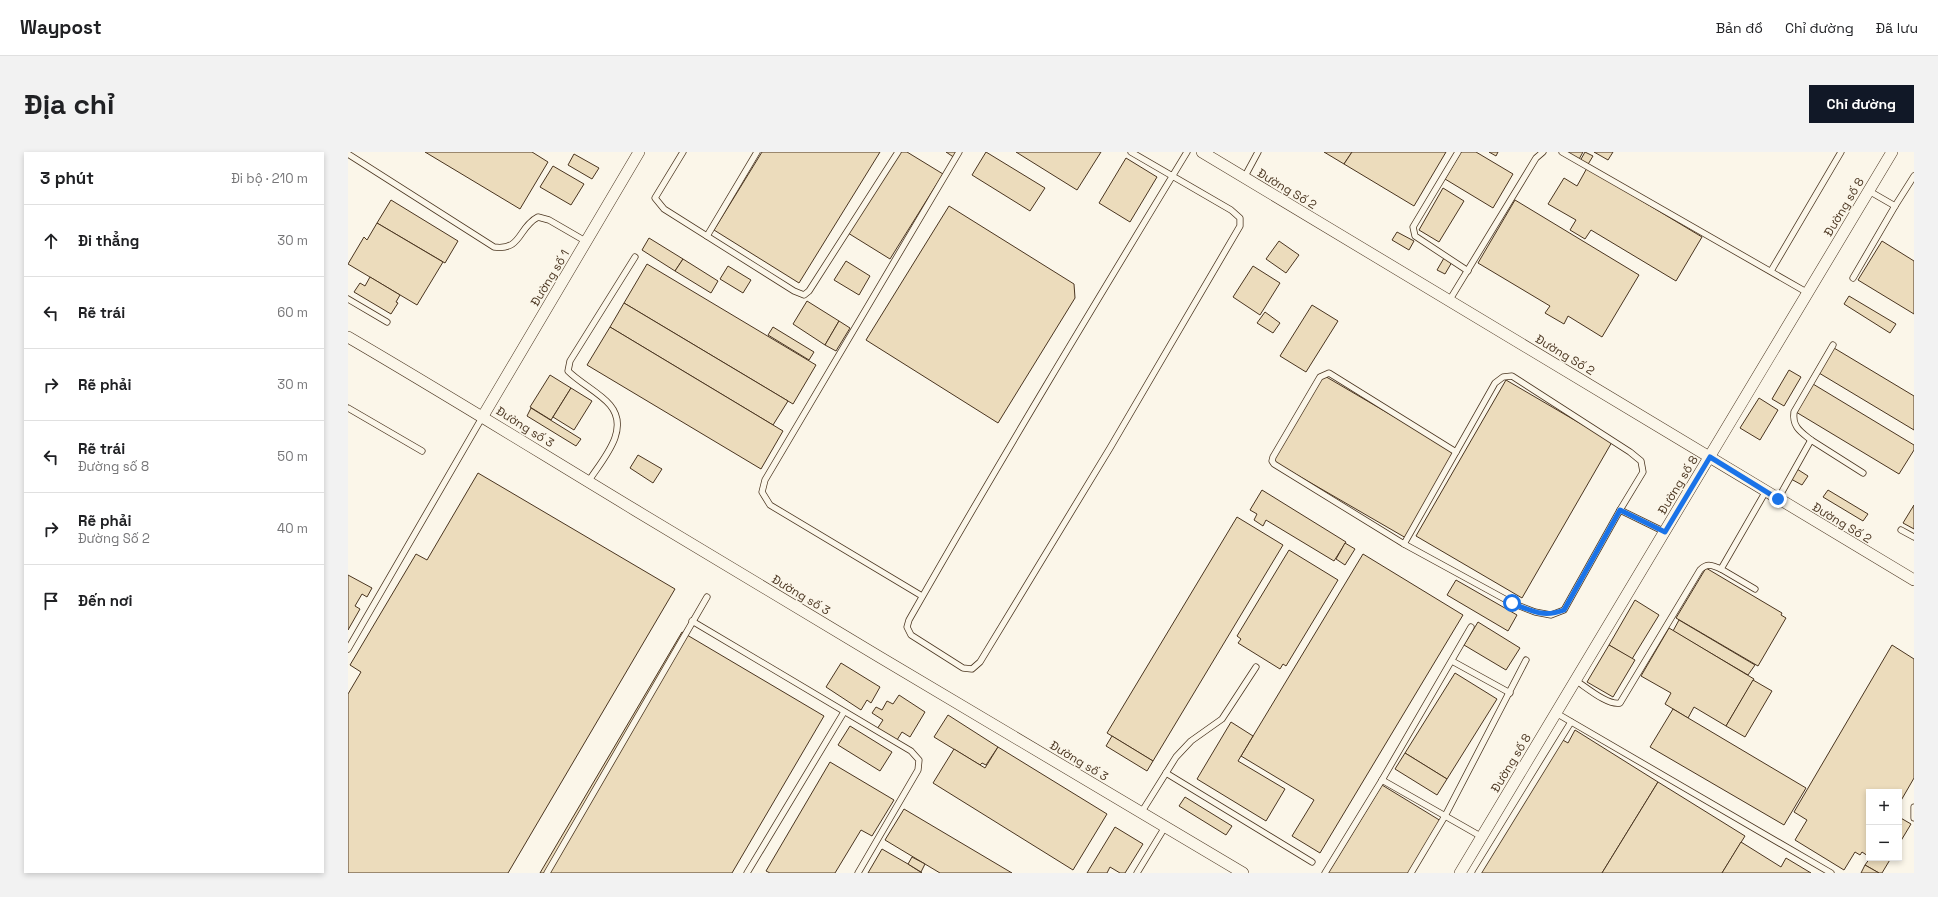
<!DOCTYPE html>
<html lang="vi">
<head>
<meta charset="utf-8">
<style>
  body { margin:0; font-family:"Space Grotesk",sans-serif; background:#f2f2f2; color:#202124 }
  .controls { position:absolute; right:12px; bottom:12px; display:grid; overflow:hidden; border-radius:0px; box-shadow:0 2px 6px #0003 }
  .controls button { width:36px; height:36px; display:grid; place-items:center; padding:0; border:0; border-bottom:1px solid #e0e0e0; background:#fff; color:#202124; font:20px sans-serif }
  .stop { position:absolute; width:12px; height:12px; margin:-9px; border:3px solid #1a73e8; border-radius:50%; background:#fff }
  .stop.end { background:#1a73e8; border-color:#fff; box-shadow:0 1px 4px #0008 }
  .list { margin:0; padding:0; list-style:none }
  h2 { display:flex; justify-content:space-between; align-items:center; height:52px; margin:0; padding:0 16px; font-size:17px }
  h2 small { font-size:13px; font-weight:400; color:#757577 }
  .list li { display:grid; grid-template-columns:26px 1fr auto; gap:12px; align-items:center; box-sizing:border-box; height:72px; padding:0 16px; border-top:1px solid #e0e0e0 }
  .list b { display:block; font-size:15px; white-space:nowrap }
  .list p { margin:0; font-size:13px; white-space:nowrap; color:#757577 }
  .list em { font-size:13px; font-style:normal; color:#757577 }
  .icon { flex:none; width:22px; height:22px; fill:none; stroke:currentColor; stroke-width:2; stroke-linecap:round; stroke-linejoin:round }
  .map { position:relative; flex:none; width:1566px; height:721px; overflow:hidden; border-radius:0px }
  header { display:flex; align-items:center; gap:24px; box-sizing:border-box; height:56px; padding:0 20px; background:#fff; border-bottom:1px solid #e0e0e0 }
  header strong { font-size:19px }
  nav { display:flex; gap:22px; margin-inline-start:auto; font-size:14px }
  .intro { display:flex; align-items:center; justify-content:space-between; box-sizing:border-box; height:96px; padding:0 24px }
  h1 { margin:0; font-size:28px }
  .button { padding:10px 18px; border-radius:0px; background:#111827; color:#fff; font-size:14px; font-weight:700 }
  main { display:flex; gap:24px; padding:0 24px }
  aside { flex:1; background:#fff; border-radius:0px; box-shadow:0 2px 6px #0003 }
  .map>svg:first-child { display:block }
  .building { fill:#ecdcbc; stroke:#4a3520 }
  .lines { fill:none; stroke-linecap:round; stroke-linejoin:round }
  .lane-casing { stroke:#4a3520; stroke-width:7 }
  .street-casing { stroke:#4a3520; stroke-width:12 }
  .lane { stroke:#fbf6e9; stroke-width:5.5 }
  .street { stroke:#fbf6e9; stroke-width:11 }
  .route { stroke:#1a73e8; stroke-width:5 }
  .labels { text-anchor:middle; stroke-width:3; stroke-linejoin:round; paint-order:stroke }
  .street-label { font-size:12px; fill:#4a3520; stroke:#fbf6e9 }
</style>
</head>
<body>
<header>
<strong>Waypost</strong>
<nav><a>Bản đồ</a><a>Chỉ đường</a><a>Đã lưu</a></nav>
</header>
<div class="intro"><h1>Địa chỉ</h1><a class="button">Chỉ đường</a></div>
<main>
<aside>
<h2>3 phút<small>Đi bộ · 210 m</small></h2>
<ul class="list">
<li><svg class="icon" aria-label="ahead" viewBox="0 0 24 24"><path d="M12 20V5M6 11l6-6 6 6"/></svg><div><b>Đi thẳng</b></div><em>30 m</em></li>
<li><svg class="icon" aria-label="left" viewBox="0 0 24 24"><path d="M17 20v-9H6M10 6l-5 5 5 5"/></svg><div><b>Rẽ trái</b></div><em>60 m</em></li>
<li><svg class="icon" aria-label="right" viewBox="0 0 24 24"><path d="M7 20v-9h11M14 6l5 5-5 5"/></svg><div><b>Rẽ phải</b></div><em>30 m</em></li>
<li><svg class="icon" aria-label="left" viewBox="0 0 24 24"><path d="M17 20v-9H6M10 6l-5 5 5 5"/></svg><div><b>Rẽ trái</b><p>Đường số 8</p></div><em>50 m</em></li>
<li><svg class="icon" aria-label="right" viewBox="0 0 24 24"><path d="M7 20v-9h11M14 6l5 5-5 5"/></svg><div><b>Rẽ phải</b><p>Đường Số 2</p></div><em>40 m</em></li>
<li><svg class="icon" aria-label="arrive" viewBox="0 0 24 24"><path d="M6 21V4h12l-3 4 3 4H6"/></svg><div><b>Đến nơi</b></div></li>
</ul>
</aside>
<div class="map">
<svg width="1566" height="721" viewBox="0 0 1566 721">
  <rect width="100%" height="100%" fill="#fbf6e9"/>
  <g class="building">
    <path d="M 77,0 L 184,0 L 200,10 L 172,57 Z"/>
    <path d="M 414,0 L 532,0 L 451,131 L 366,78 Z"/>
    <path d="M 550,0 L 559,0 L 595,22 L 542,107 L 500,81 Z"/>
    <path d="M 598,0 L 610,0 L 607,6 Z"/>
    <path d="M 638,0 L 697,36 L 682,59 L 624,23 Z"/>
    <path d="M 668,0 L 753,0 L 729,38 Z"/>
    <path d="M 976,0 L 1004,0 L 996,12 Z"/>
    <path d="M 1004,0 L 1098,0 L 1066,54 L 996,12 Z"/>
    <path d="M 1113,0 L 1128,0 L 1165,22 L 1145,56 L 1097,27 Z"/>
    <path d="M 1141,0 L 1150,0 L 1148,4 Z"/>
    <path d="M 1218,0 L 1235,0 L 1230,9 Z"/>
    <path d="M 1237,0 L 1245,4 L 1239,14 L 1232,9 Z"/>
    <path d="M 1246,0 L 1265,0 L 1260,8 Z"/>
    <path d="M 226,2 L 251,16 L 244,27 L 220,13 Z"/>
    <path d="M 778,6 L 809,25 L 782,70 L 751,51 Z"/>
    <path d="M 205,14 L 236,32 L 223,53 L 192,35 Z"/>
    <path d="M 1239,16 L 1354,85 L 1328,129 L 1243,78 L 1237,87 L 1222,78 L 1228,68 L 1200,52 L 1216,26 L 1229,34 Z"/>
    <path d="M 1095,36 L 1116,49 L 1091,90 L 1071,78 Z"/>
    <path d="M 43,48 L 110,89 L 97,111 L 29,71 Z"/>
    <path d="M 1167,48 L 1291,123 L 1254,185 L 1220,164 L 1216,172 L 1197,161 L 1202,154 L 1130,111 Z"/>
    <path d="M 601,54 L 726,132 L 727,146 L 650,271 L 518,188 Z"/>
    <path d="M 29,71 L 95,110 L 69,153 L 0,112 L 16,85 L 19,88 Z"/>
    <path d="M 1049,80 L 1066,89 L 1061,98 L 1044,88 Z"/>
    <path d="M 301,86 L 335,107 L 327,119 L 294,98 Z"/>
    <path d="M 931,89 L 951,103 L 938,121 L 918,107 Z"/>
    <path d="M 1534,89 L 1566,109 L 1566,162 L 1510,128 Z"/>
    <path d="M 1096,106 L 1104,110 L 1097,122 L 1089,118 Z"/>
    <path d="M 335,107 L 370,129 L 363,141 L 327,119 Z"/>
    <path d="M 498,109 L 522,124 L 511,143 L 486,128 Z"/>
    <path d="M 299,112 L 468,213 L 445,252 L 276,151 Z"/>
    <path d="M 380,114 L 403,128 L 395,141 L 372,127 Z"/>
    <path d="M 905,114 L 932,131 L 912,163 L 885,145 Z"/>
    <path d="M 22,125 L 52,143 L 48,150 L 50,151 L 43,162 L 6,140 L 12,131 L 17,134 Z"/>
    <path d="M 1501,144 L 1548,172 L 1542,181 L 1496,152 Z"/>
    <path d="M 459,149 L 491,169 L 477,193 L 445,172 Z"/>
    <path d="M 276,151 L 440,249 L 425,273 L 262,175 Z"/>
    <path d="M 964,153 L 990,169 L 958,220 L 932,204 Z"/>
    <path d="M 917,160 L 932,171 L 925,181 L 909,171 Z"/>
    <path d="M 491,169 L 502,176 L 488,199 L 477,193 Z"/>
    <path d="M 262,175 L 435,279 L 413,317 L 239,213 Z"/>
    <path d="M 425,175 L 466,200 L 461,208 L 420,183 Z"/>
    <path d="M 1486,196 L 1566,244 L 1566,278 L 1471,221 Z"/>
    <path d="M 1441,218 L 1453,225 L 1436,254 L 1424,247 Z"/>
    <path d="M 202,223 L 223,236 L 203,268 L 182,255 Z"/>
    <path d="M 975,223 L 1108,301 L 1058,386 L 925,309 Z"/>
    <path d="M 1158,228 L 1264,290 L 1174,446 L 1068,384 Z"/>
    <path d="M 1465,232 L 1566,293 L 1566,298 L 1551,322 L 1448,260 Z"/>
    <path d="M 223,236 L 244,249 L 226,278 L 205,265 Z"/>
    <path d="M 1411,246 L 1430,258 L 1412,288 L 1392,276 Z"/>
    <path d="M 183,256 L 233,287 L 228,294 L 179,264 Z"/>
    <path d="M 290,303 L 314,317 L 305,331 L 282,316 Z"/>
    <path d="M 1449,317 L 1460,324 L 1454,333 L 1443,327 Z"/>
    <path d="M 130,321 L 327,437 L 160,721 L 0,721 L 0,542 L 13,520 L 2,513 L 68,402 L 79,408 Z"/>
    <path d="M 914,338 L 998,390 L 986,409 L 918,368 L 915,374 L 906,368 L 909,362 L 902,358 Z"/>
    <path d="M 1480,338 L 1520,362 L 1515,369 L 1475,345 Z"/>
    <path d="M 1566,353 L 1566,377 L 1555,371 Z"/>
    <path d="M 889,365 L 935,393 L 805,609 L 759,581 Z"/>
    <path d="M 997,391 L 1007,397 L 997,413 L 988,407 Z"/>
    <path d="M 941,398 L 990,428 L 938,514 L 935,512 L 932,517 L 890,491 L 893,487 L 889,484 Z"/>
    <path d="M 1015,402 L 1115,463 L 972,701 L 944,684 L 966,648 L 893,604 Z"/>
    <path d="M 1358,416 L 1434,461 L 1433,463 L 1438,466 L 1410,514 L 1328,466 Z"/>
    <path d="M 0,423 L 24,436 L 19,445 L 14,442 L 7,454 L 12,457 L 0,478 Z"/>
    <path d="M 1108,428 L 1169,463 L 1160,479 L 1099,443 Z"/>
    <path d="M 1287,448 L 1311,463 L 1284,507 L 1261,493 Z"/>
    <path d="M 1331,468 L 1407,513 L 1400,523 L 1325,479 Z"/>
    <path d="M 1130,470 L 1172,496 L 1158,518 L 1116,493 Z"/>
    <path d="M 1321,476 L 1406,527 L 1378,574 L 1346,555 L 1340,566 L 1317,552 L 1323,541 L 1293,524 Z"/>
    <path d="M 334,480 L 476,564 L 384,721 L 192,721 Z"/>
    <path d="M 1261,493 L 1287,508 L 1265,545 L 1239,530 Z"/>
    <path d="M 1544,493 L 1566,507 L 1566,626 L 1551,652 L 1551,640 L 1521,640 L 1521,703 L 1520,704 L 1514,700 L 1512,703 L 1507,700 L 1496,718 L 1447,688 L 1459,668 L 1446,660 Z"/>
    <path d="M 493,511 L 532,535 L 523,551 L 519,548 L 513,558 L 478,535 Z"/>
    <path d="M 1107,521 L 1149,547 L 1099,627 L 1057,601 Z"/>
    <path d="M 1405,528 L 1424,539 L 1397,585 L 1378,574 Z"/>
    <path d="M 551,543 L 577,560 L 562,585 L 554,580 L 549,588 L 529,577 L 535,568 L 524,561 L 528,555 L 534,558 L 539,549 L 545,552 Z"/>
    <path d="M 1325,557 L 1458,636 L 1436,673 L 1302,595 Z"/>
    <path d="M 600,563 L 650,595 L 638,613 L 634,611 L 632,613 L 586,585 Z"/>
    <path d="M 883,570 L 905,584 L 890,609 L 937,637 L 918,669 L 849,627 Z"/>
    <path d="M 502,574 L 544,600 L 532,619 L 490,593 Z"/>
    <path d="M 1227,578 L 1310,630 L 1254,721 L 1132,721 L 1213,587 L 1220,591 Z"/>
    <path d="M 764,584 L 805,609 L 799,619 L 758,594 Z"/>
    <path d="M 650,595 L 759,662 L 725,718 L 585,631 L 606,597 L 637,616 Z"/>
    <path d="M 1057,601 L 1099,627 L 1089,643 L 1047,617 Z"/>
    <path d="M 482,610 L 546,648 L 524,684 L 513,678 L 487,721 L 422,721 L 418,719 Z"/>
    <path d="M 1310,630 L 1397,684 L 1374,721 L 1254,721 Z"/>
    <path d="M 1034,633 L 1093,669 L 1062,721 L 980,721 Z"/>
    <path d="M 837,645 L 884,674 L 878,683 L 831,654 Z"/>
    <path d="M 556,657 L 664,721 L 592,721 L 537,688 Z"/>
    <path d="M 1551,665 L 1563,672 L 1551,692 Z"/>
    <path d="M 767,675 L 795,692 L 777,721 L 772,721 L 762,715 L 759,721 L 739,721 Z"/>
    <path d="M 1393,690 L 1433,715 L 1438,706 L 1463,721 L 1374,721 Z"/>
    <path d="M 534,697 L 560,712 L 574,721 L 520,721 Z"/>
    <path d="M 564,705 L 577,712 L 573,720 L 560,712 Z"/>
    <path d="M 1522,706 L 1543,706 L 1534,721 L 1531,721 L 1517,713 Z"/>
    <path d="M 1517,713 L 1531,721 L 1513,721 Z"/>
  </g>
  <g class="lines">
    <g class="lane-casing">
      <g id="lane">
        <path d="M 335,0 L 307,46 L 316,57 L 446,139 L 456,143 L 461,139 L 550,0"/>
        <path d="M 783,0 L 883,58 L 892,66 L 892,74 L 762,296 L 632,510 L 624,517 L 615,516 L 563,483 L 559,475 L 561,468 C 651,310 745,155 839,0"/>
        <path d="M 1110,0 L 1065,75 L 1067,84 L 1120,119"/>
        <path d="M 1214,0 L 1460,141"/>
        <path d="M 0,2 L 146,95 C 174,99 170,75 190,65 L 201,68 L 239,90"/>
        <path d="M 896,26 L 910,0"/>
        <path d="M 1521,39 L 1547,54 L 1566,24"/>
        <path d="M 359,84 L 409,0"/>
        <path d="M 1423,119 L 1493,0"/>
        <path d="M 1505,126 L 1547,54"/>
        <path d="M 0,147 L 39,170"/>
        <path d="M 1101,149 L 1188,6 L 1195,0"/>
        <path d="M 0,256 L 74,299"/>
        <path d="M 1463,288 C 1453,280 1444,275 1446,260 L 1485,193"/>
        <path d="M 1108,300 L 981,221 L 972,225 L 925,305 L 924,309 L 926,312 L 1056,392 L 1164,451 L 1187,460 L 1203,463 L 1216,458 L 1272,358 L 1317,380"/>
        <path d="M 240,330 C 254,308 283,278 262,253 C 252,241 232,231 220,219 L 222,209 L 287,105"/>
        <path d="M 1430,347 L 1463,288 L 1515,321"/>
        <path d="M 1553,378 L 1566,385"/>
        <path d="M 1056,392 L 1147,231 L 1155,225 L 1164,224 L 1282,300 L 1293,309 L 1295,320 L 1272,358"/>
        <path d="M 1407,437 L 1373,417 L 1418,339"/>
        <path d="M 574,444 L 422,353 L 414,340 L 417,328 L 611,0"/>
        <path d="M 344,469 L 563,599 L 571,608 L 570,618 L 510,721"/>
        <path d="M 0,497 L 135,264"/>
        <path d="M 1104,509 L 1162,541"/>
        <path d="M 1227,528 C 1238,535 1260,554 1272,551 L 1352,418 C 1359,411 1364,413 1373,417"/>
        <path d="M 1208,561 L 1483,721"/>
        <path d="M 818,621 L 964,710"/>
        <path d="M 1034,628 L 1123,475"/>
        <path d="M 1566,655 L 1566,666"/>
        <path d="M 793,661 L 828,605 L 843,589 L 874,567 L 908,515"/>
        <path d="M 199,721 L 359,445"/>
        <path d="M 399,721 L 496,560"/>
        <path d="M 789,721 L 817,675"/>
        <path d="M 977,721 L 1034,628 L 1134,685"/>
        <path d="M 1063,721 L 1097,664 L 1178,508"/>
        <path d="M 1130,721 L 1223,570"/>
      </g>
    </g>
    <g class="street-casing">
      <g id="street">
        <path d="M 854,0 L 1566,428"/>
        <path d="M 0,185 C 96,241 191,300 287,358 C 489,480 692,601 895,721"/>
        <path d="M 135,264 L 291,0"/>
        <path d="M 1112,721 L 1544,0"/>
      </g>
    </g>
    <use href="#lane" class="lane"/>
    <use href="#street" class="street"/>
  </g>
  <g class="lines">
    <path class="route" d="M 1164,451 C 1184,459 1195,466 1216,458 L 1272,358 L 1317,380 L 1362,305 L 1430,347"/>
  </g>
  <g class="labels">
    <g class="street-label">
      <text transform="translate(939 37) rotate(31)" y="4">Đường Số 2</text>
      <text transform="translate(1496 55) rotate(-59)" y="4">Đường số 8</text>
      <text transform="translate(202 126) rotate(-59)" y="4">Đường số 1</text>
      <text transform="translate(1217 203) rotate(31)" y="4">Đường Số 2</text>
      <text transform="translate(177 275) rotate(32)" y="4">Đường số 3</text>
      <text transform="translate(1330 333) rotate(-59)" y="4">Đường số 8</text>
      <text transform="translate(1494 371) rotate(31)" y="4">Đường Số 2</text>
      <text transform="translate(453 443) rotate(31)" y="4">Đường số 3</text>
      <text transform="translate(731 609) rotate(31)" y="4">Đường số 3</text>
      <text transform="translate(1163 611) rotate(-59)" y="4">Đường số 8</text>
    </g>
  </g>
</svg>
<div class="controls">
<button>+</button>
<button>−</button>
</div>
<div class="stop" style="left:1164px;top:451px"></div>
<div class="stop end" style="left:1430px;top:347px"></div>
</div>
</main>
</body>
</html>
